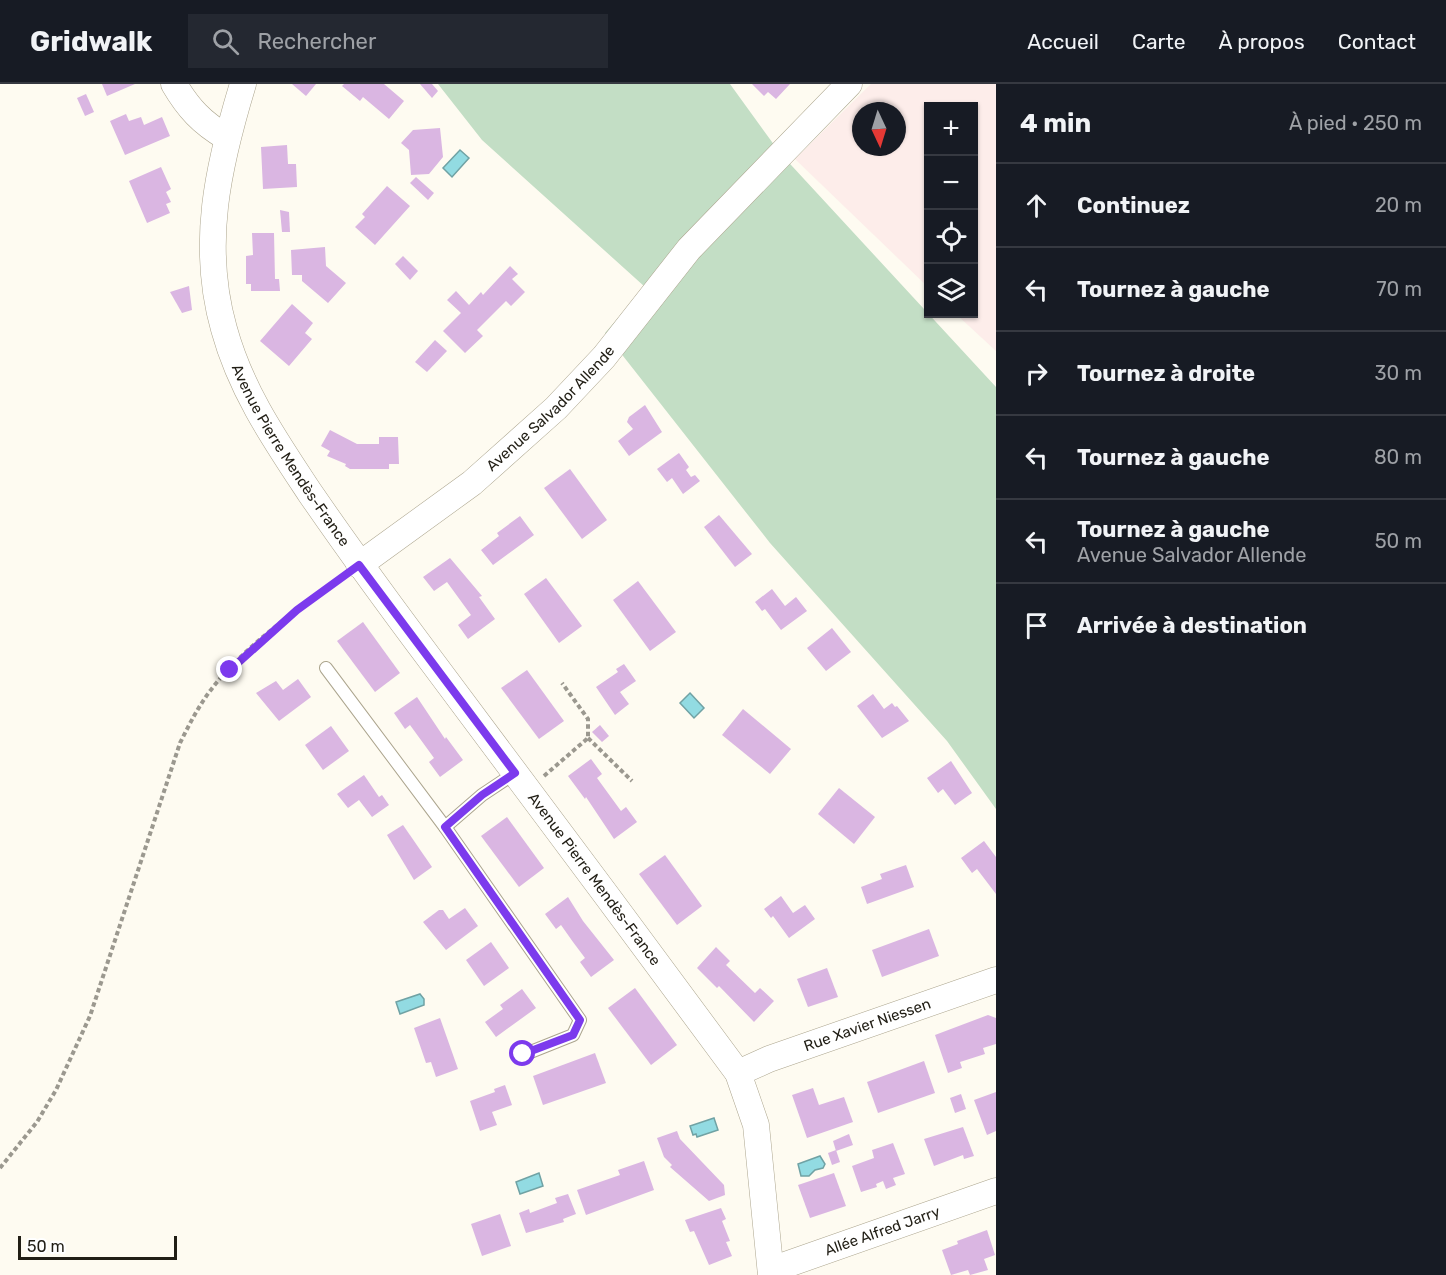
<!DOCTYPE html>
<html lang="fr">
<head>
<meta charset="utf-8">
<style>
  body { margin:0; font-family:Rubik,sans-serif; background:#242831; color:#f1f3f6 }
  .controls { position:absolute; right:18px; top:18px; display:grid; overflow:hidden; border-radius:0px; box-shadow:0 2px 4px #0004 }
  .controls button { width:54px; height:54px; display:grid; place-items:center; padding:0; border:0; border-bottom:2px solid #363941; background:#171b24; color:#f1f3f6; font:30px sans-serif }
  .compass { position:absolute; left:852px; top:18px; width:54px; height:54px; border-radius:50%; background:#171b24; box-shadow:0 2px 4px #0004; rotate:176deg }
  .scale { position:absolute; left:18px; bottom:15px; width:159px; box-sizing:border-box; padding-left:6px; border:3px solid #211e15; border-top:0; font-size:16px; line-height:21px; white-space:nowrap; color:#211e15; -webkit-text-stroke:4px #fff; paint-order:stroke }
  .stop { position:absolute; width:18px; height:18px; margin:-14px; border:4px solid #7c3aed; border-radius:50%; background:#fff }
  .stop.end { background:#7c3aed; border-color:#fff; box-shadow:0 2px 6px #0008 }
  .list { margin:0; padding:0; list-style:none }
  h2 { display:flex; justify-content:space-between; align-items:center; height:78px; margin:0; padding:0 24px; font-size:26px }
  h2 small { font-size:20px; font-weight:400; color:#9ea1a6 }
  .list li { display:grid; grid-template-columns:39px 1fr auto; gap:18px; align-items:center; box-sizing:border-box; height:84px; padding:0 24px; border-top:2px solid #363941 }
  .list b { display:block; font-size:22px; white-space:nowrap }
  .list p { margin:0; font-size:20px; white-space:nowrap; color:#9ea1a6 }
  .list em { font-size:20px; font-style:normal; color:#9ea1a6 }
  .icon { flex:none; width:33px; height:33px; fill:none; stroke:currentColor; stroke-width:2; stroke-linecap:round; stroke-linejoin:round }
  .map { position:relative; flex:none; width:996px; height:1191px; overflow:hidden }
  header { display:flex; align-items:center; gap:36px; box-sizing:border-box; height:84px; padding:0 30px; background:#171b24; border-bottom:2px solid #363941 }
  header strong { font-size:28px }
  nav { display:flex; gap:33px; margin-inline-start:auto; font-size:21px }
  .search { width:420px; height:54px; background:#242831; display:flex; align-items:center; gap:15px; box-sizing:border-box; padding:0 21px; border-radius:0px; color:#9ea1a6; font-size:22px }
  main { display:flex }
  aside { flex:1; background:#171b24 }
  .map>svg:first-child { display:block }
  .industrial { fill:#fdedea; fill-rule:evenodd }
  .green { fill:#c3dec5 }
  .water { fill:#92dbe2; stroke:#70a2a4; stroke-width:1.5 }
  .building { fill:#dab6e2 }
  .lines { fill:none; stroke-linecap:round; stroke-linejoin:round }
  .service-casing { stroke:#aca58e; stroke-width:14 }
  .minor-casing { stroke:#aca58e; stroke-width:27 }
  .path { stroke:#9b988f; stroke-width:4; stroke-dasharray:4.5 3; stroke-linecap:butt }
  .service { stroke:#fff; stroke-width:12 }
  .minor { stroke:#fff; stroke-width:26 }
  .route { stroke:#7c3aed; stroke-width:8 }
  .labels { text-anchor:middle; stroke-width:5; stroke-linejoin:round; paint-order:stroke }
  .street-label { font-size:15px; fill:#211e15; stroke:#fff }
</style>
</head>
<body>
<header>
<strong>Gridwalk</strong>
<div class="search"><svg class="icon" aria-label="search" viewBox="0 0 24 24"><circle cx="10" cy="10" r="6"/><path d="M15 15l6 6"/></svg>Rechercher</div>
<nav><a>Accueil</a><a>Carte</a><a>À propos</a><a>Contact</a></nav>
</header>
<main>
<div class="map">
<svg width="996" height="1191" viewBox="0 0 996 1191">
  <rect width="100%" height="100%" fill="#fefbf1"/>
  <path class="industrial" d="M 871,0 L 996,0 L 996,267 L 956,230 L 974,230 L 974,22 L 928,22 L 928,203 L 795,75 ZM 861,27 L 897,27 L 897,63 L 861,63 Z"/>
  <path class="green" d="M 438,0 L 730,0 L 780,69 L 996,303 L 996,725 L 947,657 L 770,459 L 605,249 L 645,203 L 482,56 Z"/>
  <g class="water">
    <path d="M 460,66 L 469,74 L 452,93 L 443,84 Z"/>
    <path d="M 690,609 L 704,624 L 694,634 L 680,619 Z"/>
    <path d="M 420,910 L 424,915 L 424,921 L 400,930 L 396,918 Z"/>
    <path d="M 714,1034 L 718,1046 L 697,1053 L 696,1050 L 693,1051 L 690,1042 Z"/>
    <path d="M 820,1072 L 825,1080 L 823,1084 L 815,1086 L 809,1092 L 801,1092 L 798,1080 Z"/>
    <path d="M 539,1089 L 543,1102 L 520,1110 L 516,1098 Z"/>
  </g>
  <g class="building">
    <path d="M 102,0 L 135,0 L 107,12 Z"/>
    <path d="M 292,0 L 316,0 L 306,12 Z"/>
    <path d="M 344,0 L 384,0 L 404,17 L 389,35 L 363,13 L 360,17 L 342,2 Z"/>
    <path d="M 420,0 L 432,0 L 438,7 L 432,14 Z"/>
    <path d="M 752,0 L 790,0 L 776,15 L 768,8 L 764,12 Z"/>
    <path d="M 86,10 L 94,28 L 85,32 L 77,14 Z"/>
    <path d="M 126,30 L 129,37 L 141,33 L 144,41 L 162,33 L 170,52 L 125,71 L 110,37 Z"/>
    <path d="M 440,44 L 443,73 L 429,90 L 411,91 L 409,66 L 401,59 L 413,46 Z"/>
    <path d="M 287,61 L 288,80 L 296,80 L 297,103 L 263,105 L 261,63 Z"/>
    <path d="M 161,83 L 171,105 L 166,108 L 171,118 L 166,120 L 170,129 L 147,139 L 129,97 Z"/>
    <path d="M 416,93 L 434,109 L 428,116 L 410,99 Z"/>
    <path d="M 387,102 L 410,122 L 375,161 L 355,143 L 365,133 L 362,130 Z"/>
    <path d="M 280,126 L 289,128 L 290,148 L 282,148 Z"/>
    <path d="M 252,149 L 274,149 L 275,195 L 279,195 L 280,207 L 251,207 L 251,200 L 246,200 L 246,172 L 253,171 Z"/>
    <path d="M 325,163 L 326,182 L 346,199 L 328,219 L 302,197 L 302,191 L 292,191 L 291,166 Z"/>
    <path d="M 403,172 L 418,187 L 410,196 L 395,180 Z"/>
    <path d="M 510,182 L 518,190 L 512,195 L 525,208 L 511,222 L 506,217 L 477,246 L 483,252 L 465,269 L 443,247 L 461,229 L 447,216 L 456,207 L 469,221 L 481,208 L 483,211 Z"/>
    <path d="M 189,202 L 192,226 L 182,229 L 170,208 Z"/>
    <path d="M 292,220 L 313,239 L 305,249 L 312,255 L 289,282 L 260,257 Z"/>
    <path d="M 435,256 L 447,267 L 427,288 L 415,278 Z"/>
    <path d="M 645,321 L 662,348 L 629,372 L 618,357 L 633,345 L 627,338 L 629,333 Z"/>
    <path d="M 330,346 L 357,360 L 379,360 L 379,353 L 398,353 L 399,380 L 389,380 L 389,385 L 350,385 L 345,382 L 346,380 L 327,372 L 330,367 L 321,362 Z"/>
    <path d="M 679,369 L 689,383 L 686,386 L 691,393 L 695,391 L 700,397 L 683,410 L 672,394 L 667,398 L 657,385 Z"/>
    <path d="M 570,385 L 607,436 L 582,455 L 544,404 Z"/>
    <path d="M 719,431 L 752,470 L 735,483 L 704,443 Z"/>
    <path d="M 520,432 L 534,451 L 493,481 L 481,466 L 499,452 L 497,449 Z"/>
    <path d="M 450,474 L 482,512 L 479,513 L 495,535 L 468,555 L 458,541 L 471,531 L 447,498 L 434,507 L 423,493 Z"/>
    <path d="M 546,494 L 582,542 L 559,559 L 524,510 Z"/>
    <path d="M 638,497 L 676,548 L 650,567 L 613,516 Z"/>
    <path d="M 772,505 L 785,522 L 796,513 L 807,527 L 781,546 L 765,525 L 762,527 L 755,518 Z"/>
    <path d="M 363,538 L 400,589 L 375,608 L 337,557 Z"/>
    <path d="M 832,544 L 851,568 L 826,587 L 807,564 Z"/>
    <path d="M 624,580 L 636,597 L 620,608 L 629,620 L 615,631 L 596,603 L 618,588 L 616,585 Z"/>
    <path d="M 527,586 L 564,637 L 539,655 L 501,604 Z"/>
    <path d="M 298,595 L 311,613 L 279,637 L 256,609 L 276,597 L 283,606 Z"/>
    <path d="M 873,610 L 884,625 L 892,619 L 895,623 L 897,622 L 909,637 L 882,654 L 857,622 Z"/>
    <path d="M 417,613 L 445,655 L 446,653 L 463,676 L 440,693 L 429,678 L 434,674 L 410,641 L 405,645 L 394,629 Z"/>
    <path d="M 743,625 L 791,665 L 770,690 L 722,651 Z"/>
    <path d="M 600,641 L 609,652 L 602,658 L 592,648 Z"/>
    <path d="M 331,642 L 349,667 L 323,686 L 305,661 Z"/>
    <path d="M 591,675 L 602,690 L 597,694 L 621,727 L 626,723 L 637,738 L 614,755 L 586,713 L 585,715 L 568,692 Z"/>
    <path d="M 951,677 L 972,709 L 955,721 L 943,705 L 938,709 L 927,694 Z"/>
    <path d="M 364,691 L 379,713 L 382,711 L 389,721 L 372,733 L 359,716 L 348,724 L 337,710 Z"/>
    <path d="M 839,704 L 875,733 L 854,760 L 818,730 Z"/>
    <path d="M 507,733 L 544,784 L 519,803 L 481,752 Z"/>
    <path d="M 403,741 L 432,783 L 414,796 L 387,751 Z"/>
    <path d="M 984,757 L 996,773 L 996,810 L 977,785 L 972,789 L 961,774 Z"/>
    <path d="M 665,771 L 702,822 L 677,841 L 639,790 Z"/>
    <path d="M 906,781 L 914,803 L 867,820 L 861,803 L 882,795 L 880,790 Z"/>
    <path d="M 781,812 L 793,829 L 805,821 L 815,835 L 789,854 L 773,832 L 771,834 L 764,825 Z"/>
    <path d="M 568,813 L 583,837 L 614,876 L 591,893 L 580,878 L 585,874 L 573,858 L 561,841 L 556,845 L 545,830 Z"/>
    <path d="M 465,824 L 478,842 L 446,866 L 423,838 L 439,826 L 443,826 L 449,835 Z"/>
    <path d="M 929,845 L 939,872 L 882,893 L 872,866 Z"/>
    <path d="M 491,858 L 509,884 L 484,902 L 466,876 Z"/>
    <path d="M 716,863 L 730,877 L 726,881 L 755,909 L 760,904 L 774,917 L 754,938 L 719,902 L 717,904 L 697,884 Z"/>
    <path d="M 827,884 L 838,913 L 808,923 L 797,895 Z"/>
    <path d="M 635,904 L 677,961 L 651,981 L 608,924 Z"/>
    <path d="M 522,905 L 536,924 L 496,953 L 485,938 L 503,925 L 500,921 Z"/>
    <path d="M 988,931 L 996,934 L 996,960 L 983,964 L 985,970 L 960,978 L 962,984 L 948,989 L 935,951 Z"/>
    <path d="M 440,934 L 458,985 L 436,993 L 431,978 L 426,979 L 414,944 Z"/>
    <path d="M 595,969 L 606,999 L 543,1021 L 533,992 Z"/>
    <path d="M 924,977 L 935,1009 L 878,1029 L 867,998 Z"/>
    <path d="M 505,1001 L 512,1021 L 492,1028 L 497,1041 L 480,1047 L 470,1017 L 495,1008 L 494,1005 Z"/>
    <path d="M 813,1004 L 819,1021 L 844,1013 L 853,1038 L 807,1054 L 792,1011 Z"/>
    <path d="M 996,1008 L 996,1047 L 987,1051 L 974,1016 Z"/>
    <path d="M 961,1010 L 966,1025 L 955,1029 L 950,1014 Z"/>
    <path d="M 963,1043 L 974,1072 L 964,1075 L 963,1071 L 934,1082 L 924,1055 Z"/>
    <path d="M 677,1047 L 680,1055 L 724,1101 L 725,1111 L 709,1117 L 670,1083 L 672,1081 L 664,1073 L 657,1054 Z"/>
    <path d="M 849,1050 L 853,1061 L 836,1067 L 833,1057 Z"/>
    <path d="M 893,1059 L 905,1090 L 893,1094 L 896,1101 L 886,1105 L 883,1097 L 876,1100 L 877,1103 L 861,1108 L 852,1082 L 874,1074 L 872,1066 Z"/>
    <path d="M 836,1066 L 840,1078 L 832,1081 L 828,1069 Z"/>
    <path d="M 644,1077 L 654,1106 L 586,1131 L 577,1106 L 620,1091 L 618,1086 Z"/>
    <path d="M 834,1089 L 846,1122 L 810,1134 L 798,1101 Z"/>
    <path d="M 568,1110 L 576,1130 L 563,1135 L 564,1138 L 526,1149 L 519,1129 L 529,1125 L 530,1129 L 557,1119 L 555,1114 Z"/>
    <path d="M 721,1124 L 726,1135 L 722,1137 L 730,1157 L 726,1158 L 732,1172 L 709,1181 L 694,1147 L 690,1148 L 685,1136 Z"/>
    <path d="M 500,1130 L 511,1162 L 482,1172 L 471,1140 Z"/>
    <path d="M 987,1146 L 995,1171 L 984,1175 L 988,1186 L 970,1191 L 968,1186 L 951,1191 L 942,1166 L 958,1160 L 957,1157 Z"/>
  </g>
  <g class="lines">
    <g class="service-casing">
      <g id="service">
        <path d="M 326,584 L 445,743 L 580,936 L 573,951 L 523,971"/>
        <path d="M 445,743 L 482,711 L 515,689"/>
      </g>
    </g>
    <g class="minor-casing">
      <g id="minor">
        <path d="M 174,0 C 188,24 202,39 226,53"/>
        <path id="s1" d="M 243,0 C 218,82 200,161 224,245 C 241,307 275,356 310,409 C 350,467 391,523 433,579 C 535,715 637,852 738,989 L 756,1041 L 771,1191"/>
        <path id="s2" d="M 359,481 L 472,399 L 556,324 L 604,273 L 689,165 L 849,0"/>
        <path id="s3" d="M 738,989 L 769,975 L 996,896"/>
        <path id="s4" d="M 771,1186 L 996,1107"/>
      </g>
    </g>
    <g class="path">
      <path d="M 588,654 L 632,697"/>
      <path d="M 544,692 L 588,654 L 588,635 L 562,599"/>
      <path d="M 0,1084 L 37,1038 L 56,1006 L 90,932 L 180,659 C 189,641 198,623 210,607 C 245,561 297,526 343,493"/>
    </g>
    <use href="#service" class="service"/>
    <use href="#minor" class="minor"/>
  </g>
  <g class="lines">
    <path class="route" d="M 230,586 L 297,526 L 359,481 L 515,689 L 482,711 L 445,743 L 580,936 L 573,951 L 523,970"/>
  </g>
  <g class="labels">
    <g class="street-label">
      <text dy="5" stroke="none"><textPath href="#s2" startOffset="248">Avenue Salvador Allende</textPath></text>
      <text dy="5" stroke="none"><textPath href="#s1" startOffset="393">Avenue Pierre Mendès-France</textPath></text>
      <text dy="5" stroke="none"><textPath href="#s1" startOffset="915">Avenue Pierre Mendès-France</textPath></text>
      <text dy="5" stroke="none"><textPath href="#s3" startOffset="138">Rue Xavier Niessen</textPath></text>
      <text dy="5" stroke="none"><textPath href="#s4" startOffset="118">Allée Alfred Jarry</textPath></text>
    </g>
  </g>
</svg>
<div class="controls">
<button>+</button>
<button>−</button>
<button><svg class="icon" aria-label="locate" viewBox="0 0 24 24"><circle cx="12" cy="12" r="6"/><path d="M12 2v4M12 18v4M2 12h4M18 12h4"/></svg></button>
<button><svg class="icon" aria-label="layers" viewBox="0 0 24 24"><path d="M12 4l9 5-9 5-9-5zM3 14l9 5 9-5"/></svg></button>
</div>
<svg class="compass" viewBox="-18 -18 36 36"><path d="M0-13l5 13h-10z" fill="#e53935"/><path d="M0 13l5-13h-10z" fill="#9ea1a6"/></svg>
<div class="scale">50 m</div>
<div class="stop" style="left:523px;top:970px"></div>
<div class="stop end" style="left:230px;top:586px"></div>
</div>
<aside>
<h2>4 min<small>À pied · 250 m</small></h2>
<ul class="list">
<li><svg class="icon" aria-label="ahead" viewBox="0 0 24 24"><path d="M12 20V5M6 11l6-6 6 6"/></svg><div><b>Continuez</b></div><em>20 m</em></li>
<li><svg class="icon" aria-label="left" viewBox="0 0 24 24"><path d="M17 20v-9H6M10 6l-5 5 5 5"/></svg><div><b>Tournez à gauche</b></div><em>70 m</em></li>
<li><svg class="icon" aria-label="right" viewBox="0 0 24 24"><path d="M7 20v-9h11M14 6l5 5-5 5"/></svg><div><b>Tournez à droite</b></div><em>30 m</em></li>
<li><svg class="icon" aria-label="left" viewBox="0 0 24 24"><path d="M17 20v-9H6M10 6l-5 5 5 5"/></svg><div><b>Tournez à gauche</b></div><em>80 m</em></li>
<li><svg class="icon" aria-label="left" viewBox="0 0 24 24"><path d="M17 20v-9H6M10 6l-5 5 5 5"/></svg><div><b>Tournez à gauche</b><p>Avenue Salvador Allende</p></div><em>50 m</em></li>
<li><svg class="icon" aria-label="arrive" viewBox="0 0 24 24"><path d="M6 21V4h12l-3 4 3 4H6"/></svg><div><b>Arrivée à destination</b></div></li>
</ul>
</aside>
</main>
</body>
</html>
